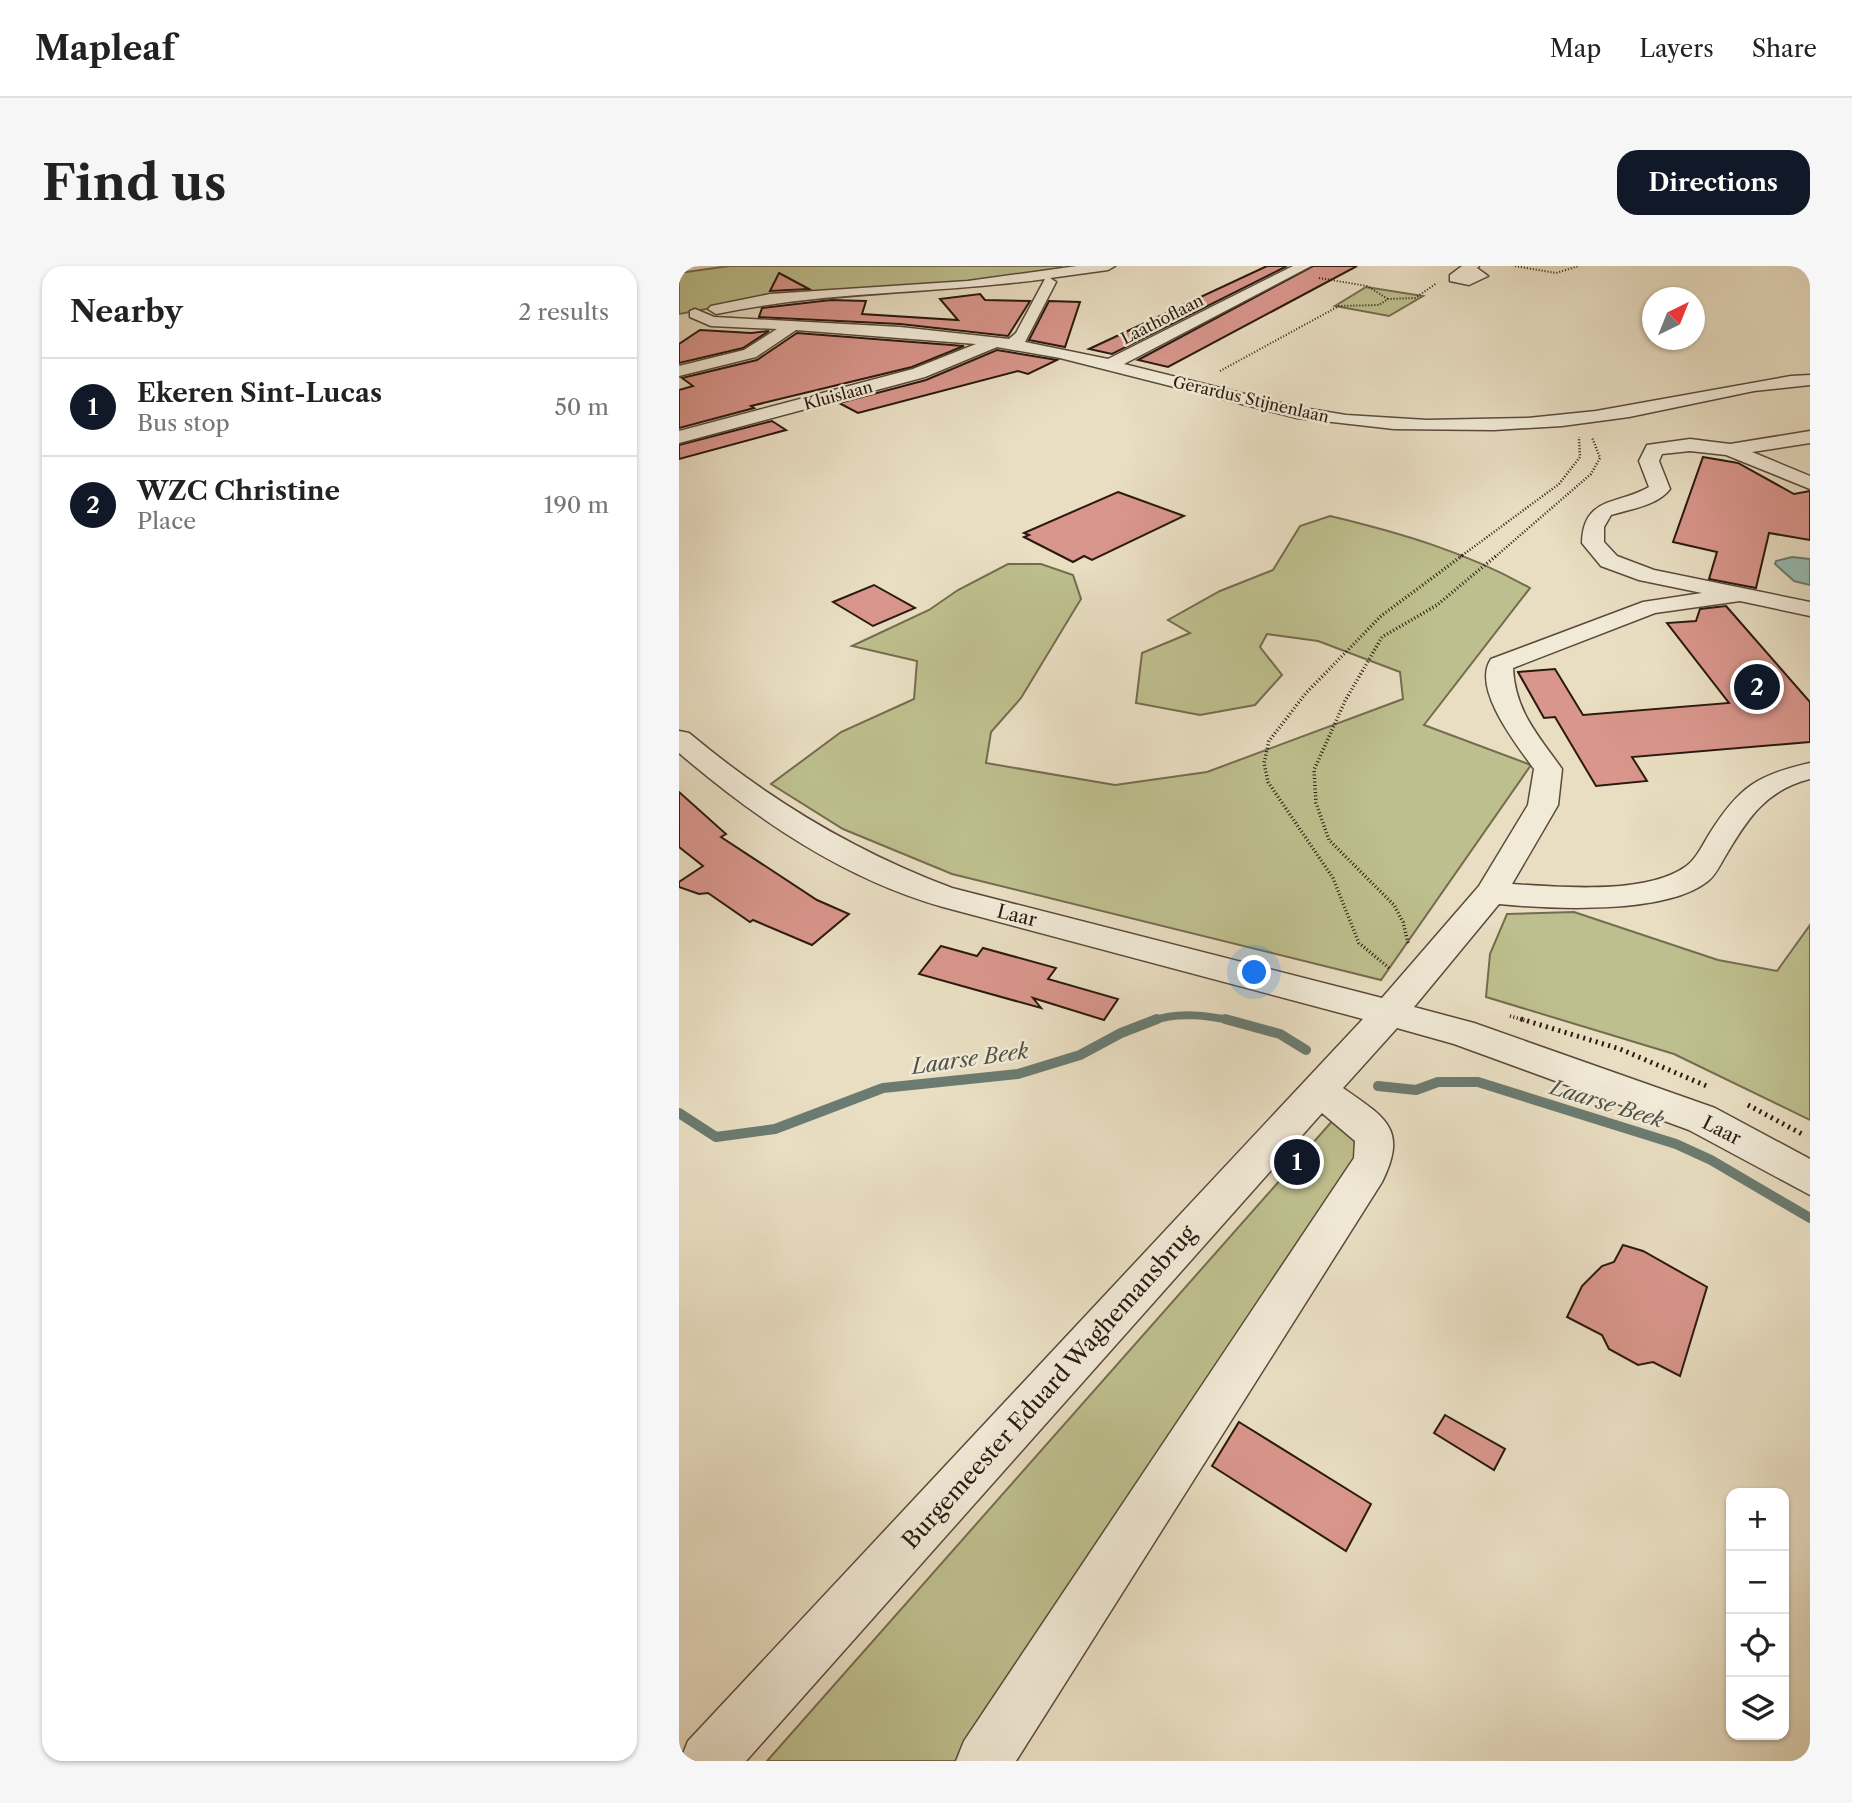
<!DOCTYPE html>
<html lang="en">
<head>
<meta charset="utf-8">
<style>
  body { margin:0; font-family:"Libre Caslon Text",serif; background:#f6f6f6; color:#222 }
  .controls { position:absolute; right:21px; bottom:21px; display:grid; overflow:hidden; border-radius:14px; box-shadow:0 2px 5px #0004 }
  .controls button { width:63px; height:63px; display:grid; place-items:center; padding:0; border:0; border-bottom:2px solid #e0e0e0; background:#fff; color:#222; font:35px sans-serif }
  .compass { position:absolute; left:963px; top:21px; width:63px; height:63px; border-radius:50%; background:#fff; box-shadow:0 2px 5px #0004; rotate:43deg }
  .you { position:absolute; left:576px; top:707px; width:24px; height:24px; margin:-18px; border:5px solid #fff; border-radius:50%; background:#1a73e8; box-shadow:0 0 0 10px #1a73e833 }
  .badge { display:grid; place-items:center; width:46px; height:46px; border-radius:50%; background:#111827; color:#fff; font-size:23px; font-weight:700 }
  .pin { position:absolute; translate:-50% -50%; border:4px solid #fff; box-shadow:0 2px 7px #0006 }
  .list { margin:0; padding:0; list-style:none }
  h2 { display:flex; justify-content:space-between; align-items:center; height:91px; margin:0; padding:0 28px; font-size:30px }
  h2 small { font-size:23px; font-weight:400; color:#767676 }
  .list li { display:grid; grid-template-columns:46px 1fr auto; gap:21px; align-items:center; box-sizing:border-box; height:98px; padding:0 28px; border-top:2px solid #e0e0e0 }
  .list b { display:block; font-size:26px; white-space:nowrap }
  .list p { margin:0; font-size:23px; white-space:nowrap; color:#767676 }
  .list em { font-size:23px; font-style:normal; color:#767676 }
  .icon { flex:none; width:38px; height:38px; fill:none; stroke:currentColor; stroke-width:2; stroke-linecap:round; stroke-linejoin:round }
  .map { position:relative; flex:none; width:1131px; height:1495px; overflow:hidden; border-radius:21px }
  header { display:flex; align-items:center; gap:42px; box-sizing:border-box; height:98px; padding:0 35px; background:#fff; border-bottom:2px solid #e0e0e0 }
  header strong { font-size:33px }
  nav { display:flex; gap:38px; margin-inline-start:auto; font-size:24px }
  .intro { display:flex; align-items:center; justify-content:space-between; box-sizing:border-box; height:168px; padding:0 42px }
  h1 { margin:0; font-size:49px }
  .button { padding:18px 32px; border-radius:21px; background:#111827; color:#fff; font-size:24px; font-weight:700 }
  main { display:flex; gap:42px; padding:0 42px }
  aside { flex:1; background:#fff; border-radius:21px; box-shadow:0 2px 5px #0004 }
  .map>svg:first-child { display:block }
  .green { fill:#bebf8e; stroke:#746c4e; stroke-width:2 }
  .water { fill:#97bcb3; stroke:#6b7b71; stroke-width:2 }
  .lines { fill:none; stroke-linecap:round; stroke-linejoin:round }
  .stream-far1 { stroke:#6b7b71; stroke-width:8 }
  .stream { stroke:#6b7b71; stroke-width:10 }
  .building { fill:#d9968c; stroke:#2a190f; stroke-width:2 }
  .minor-casing { stroke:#5a4a3c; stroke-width:3 }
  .path-far3 { stroke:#2a190f; stroke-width:2; stroke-dasharray:1 2; stroke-linecap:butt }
  .path-far2 { stroke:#2a190f; stroke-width:2.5; stroke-dasharray:1 2; stroke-linecap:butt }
  .path-far1 { stroke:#2a190f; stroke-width:3.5; stroke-dasharray:1 2.5; stroke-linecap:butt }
  .path { stroke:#2a190f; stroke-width:5; stroke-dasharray:2 4.5; stroke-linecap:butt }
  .minor { fill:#f1ead7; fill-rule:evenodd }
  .labels { text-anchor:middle; stroke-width:5; stroke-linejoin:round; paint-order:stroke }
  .far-street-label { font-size:16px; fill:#2a190f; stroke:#f1ead7 }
  .street-label { font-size:19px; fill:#2a190f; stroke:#f1ead7 }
  .water-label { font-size:21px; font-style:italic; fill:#505248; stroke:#f1ead7 }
  .near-street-label { font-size:23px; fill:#2a190f; stroke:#f1ead7 }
</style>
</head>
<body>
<header>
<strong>Mapleaf</strong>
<nav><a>Map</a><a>Layers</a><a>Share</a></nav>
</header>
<div class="intro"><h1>Find us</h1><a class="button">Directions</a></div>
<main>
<aside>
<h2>Nearby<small>2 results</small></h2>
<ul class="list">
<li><span class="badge">1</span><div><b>Ekeren Sint-Lucas</b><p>Bus stop</p></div><em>50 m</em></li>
<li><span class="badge">2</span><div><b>WZC Christine</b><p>Place</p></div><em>190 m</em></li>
</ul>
</aside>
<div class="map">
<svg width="1131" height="1495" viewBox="0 0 1131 1495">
  <rect width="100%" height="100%" fill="#e9dec2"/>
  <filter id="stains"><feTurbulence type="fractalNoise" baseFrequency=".00286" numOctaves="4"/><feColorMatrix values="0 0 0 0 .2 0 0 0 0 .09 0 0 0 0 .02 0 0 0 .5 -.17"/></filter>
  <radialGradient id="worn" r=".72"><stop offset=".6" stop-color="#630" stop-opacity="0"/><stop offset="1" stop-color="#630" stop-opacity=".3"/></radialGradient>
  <g class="green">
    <path d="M 50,0 L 383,0 L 377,3 L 381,6 L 54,38 L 0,48 L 0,7 Z"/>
    <path d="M 687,21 L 744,30 L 710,50 L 656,40 Z"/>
    <path d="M 651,250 C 722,267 787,286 851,322 L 745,459 L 852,499 L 702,714 L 273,608 L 164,563 L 92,518 L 162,466 L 235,433 L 238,395 L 173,380 L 250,344 L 279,324 L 329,298 L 362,298 L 394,309 L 402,333 L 342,432 L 312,466 L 307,497 L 436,519 L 528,506 L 724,433 L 721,406 L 639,375 L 588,368 L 581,381 L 603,409 L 576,439 L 521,449 L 457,437 L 463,387 L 511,367 L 489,354 L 541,325 L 594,304 L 621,260 Z"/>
    <path d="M 895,646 L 1039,694 L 1098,705 L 1131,659 L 1131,854 L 995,788 L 807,731 L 811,688 L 828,648 Z"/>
    <path d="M 655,853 L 687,882 L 290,1495 L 88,1495 Z"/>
  </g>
  <path class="water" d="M 1113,291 L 1131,293 L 1131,319 L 1115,315 L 1096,298 L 1097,295 Z"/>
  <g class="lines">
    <path class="stream-far1" d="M 474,755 C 499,745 530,750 556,755"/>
    <g class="stream">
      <path d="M 546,753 L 601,768 L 627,784"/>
      <path d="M 699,820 L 737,824 L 759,816 L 799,816 L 997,878 L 1032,894 L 1131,952"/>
      <path d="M 0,847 L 37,871 L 96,863 L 204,822 L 339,808 L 401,789 L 442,767 L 478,753"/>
    </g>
  </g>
  <g class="building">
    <path d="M 588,0 L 608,0 L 433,88 L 410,83 Z"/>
    <path d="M 634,0 L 678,0 L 489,101 L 459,94 Z"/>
    <path d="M 100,7 L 130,23 L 91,25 Z"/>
    <path d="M 301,28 L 306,34 L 351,35 L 329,70 L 221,58 L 80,51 L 83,42 L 152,34 L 187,35 L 183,48 L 279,54 L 261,33 Z"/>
    <path d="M 370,35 L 401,36 L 386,81 L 350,74 Z"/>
    <path d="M 21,64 L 72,67 L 90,65 L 64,82 L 0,97 L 0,78 Z"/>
    <path d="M 118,67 L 285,80 L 233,101 L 72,140 L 75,142 L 0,162 L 0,124 L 14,120 L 3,112 L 78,94 Z"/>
    <path d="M 318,84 L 378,94 L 349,108 L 339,105 L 179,147 L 160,137 L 247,114 Z"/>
    <path d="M 93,155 L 107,164 L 0,193 L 0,179 Z"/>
    <path d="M 1024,191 L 1059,197 L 1115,228 L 1131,225 L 1131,274 L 1090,267 L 1077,322 L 1030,313 L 1038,286 L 994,276 Z"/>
    <path d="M 439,226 L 505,250 L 413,294 L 405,290 L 394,296 L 345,271 L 350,269 L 345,267 Z"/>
    <path d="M 195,319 L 236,342 L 194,360 L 154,336 Z"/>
    <path d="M 1047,340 L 1131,436 L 1131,476 L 953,491 L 968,515 L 917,520 L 876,451 L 865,452 L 839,406 L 876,403 L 904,449 L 1050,437 L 988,357 L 1017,355 L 1021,343 Z"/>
    <path d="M 0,526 L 47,568 L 42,571 L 138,634 L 170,648 L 133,679 L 74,654 L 71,656 L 29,627 L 20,628 L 0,621 L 0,616 L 24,600 L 0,581 Z"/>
    <path d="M 262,680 L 298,690 L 304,682 L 377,702 L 369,713 L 439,733 L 425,754 L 354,732 L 362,742 L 240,708 Z"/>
    <path d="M 944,979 L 964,985 L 1028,1021 L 1001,1110 L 974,1096 L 959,1099 L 930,1083 L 923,1069 L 888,1051 L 903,1020 L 923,1000 L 935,996 Z"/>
    <path d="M 766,1149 L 826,1183 L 815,1204 L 755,1167 Z"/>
    <path d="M 560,1156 L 692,1238 L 667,1285 L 533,1200 Z"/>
  </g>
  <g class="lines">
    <g class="minor-casing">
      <g id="minor">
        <path d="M 398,0 L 436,0 L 429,4 L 371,12 L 377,16 L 346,76 L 429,93 L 614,0 L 632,0 L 445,98 L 618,141 L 667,149 L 748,154 L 849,152 L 917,145 L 1112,110 L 1131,109 L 1131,119 L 1075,125 L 950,151 L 883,160 L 815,164 L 715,163 L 618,152 L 381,92 L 318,81 L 246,111 L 0,177 L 0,165 L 234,103 L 297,78 L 117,64 L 77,91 L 0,110 L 0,100 L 65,84 L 98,63 L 32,60 L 11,51 L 11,45 L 16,43 L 35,51 L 221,61 L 330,73 L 337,67 L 366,13 C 257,28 145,25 37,48 L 29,43 L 32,40 L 91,28 L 289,15 Z"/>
        <path d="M 783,0 L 800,0 L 798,2 L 809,10 L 790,19 L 771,15 L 771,9 Z"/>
        <path d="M 1131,165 L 1131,177 L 1073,186 L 1131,210 L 1131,223 L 1047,189 L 1011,185 L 983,188 L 980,195 L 991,223 C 978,240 951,243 932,249 L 925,261 L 925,276 L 938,290 L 975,304 L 1131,336 L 1131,350 L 1061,335 L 976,347 L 834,402 C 836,445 859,469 883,503 L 879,539 L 833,618 C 880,621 966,629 1006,601 C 1017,594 1024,578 1031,567 C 1060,521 1078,509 1131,497 L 1131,513 C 1087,524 1069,552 1047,589 C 1042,597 1037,609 1029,615 C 987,649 872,643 820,638 L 735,741 L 795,757 L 1036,842 L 1131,893 L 1131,929 L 1010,864 L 775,778 L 718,762 L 664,822 C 707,852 729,863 703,916 L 337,1495 L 277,1495 L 285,1475 L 675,892 L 676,875 L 643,847 L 67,1495 L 1,1495 L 9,1475 L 684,753 L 264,641 C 165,613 77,553 0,487 L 0,465 L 10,467 C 90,534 175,585 273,622 L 703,732 L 800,620 L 849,539 L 855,503 C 838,479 792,422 812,393 L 964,336 L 1023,327 L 960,314 L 922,300 L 903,277 C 904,230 939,239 970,221 L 960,195 L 968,179 L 1011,173 L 1051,178 Z"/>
      </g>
    </g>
    <g class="path-far3">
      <path d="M 836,0 L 877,7 L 900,0"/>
      <path d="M 0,2 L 16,0"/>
      <path d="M 640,12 L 688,20 L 709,33"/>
      <path d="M 541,105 L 660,40 L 700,39 L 709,33 L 736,32 L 758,17"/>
    </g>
    <g class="path-far2">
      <path d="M 781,291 L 880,218 L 901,191 L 900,171"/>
      <path d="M 816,291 L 912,208 L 921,192 L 913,171"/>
    </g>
    <g class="path-far1">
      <path d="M 729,677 L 724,656 L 715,639 L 650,574 L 637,537 L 635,504 L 666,435 L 703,371 L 758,339 L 818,289"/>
      <path d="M 710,702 L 680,677 L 654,612 L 589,516 L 585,497 L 590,475 L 627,427 L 702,350 L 784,289"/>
      <path d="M 831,750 L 848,755"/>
    </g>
    <g class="path">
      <path d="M 842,753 L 941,783 L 1030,821"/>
      <path d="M 1069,839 L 1123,868"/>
    </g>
    <use href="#minor" class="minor"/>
  </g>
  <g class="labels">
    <g class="far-street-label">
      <text transform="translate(483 53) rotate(-27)" y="6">Laathoflaan</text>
      <text transform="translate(159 129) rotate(-15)" y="6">Kluislaan</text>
      <text transform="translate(572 133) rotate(13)" y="6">Gerardus Stijnenlaan</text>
    </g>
    <g class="street-label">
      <text transform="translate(338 649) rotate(14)" y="7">Laar</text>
      <text transform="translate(1043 864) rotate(27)" y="7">Laar</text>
    </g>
    <g class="water-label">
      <text transform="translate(291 793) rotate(-8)" y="7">Laarse Beek</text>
      <text transform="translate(928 838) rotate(17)" y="7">Laarse Beek</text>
    </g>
    <g class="near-street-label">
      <text transform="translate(370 1121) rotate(-48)" y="8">Burgemeester Eduard Waghemansbrug</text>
    </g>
  </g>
  <rect width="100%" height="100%" filter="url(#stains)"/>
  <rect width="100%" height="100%" fill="url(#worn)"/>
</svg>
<div class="controls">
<button>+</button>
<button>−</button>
<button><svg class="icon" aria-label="locate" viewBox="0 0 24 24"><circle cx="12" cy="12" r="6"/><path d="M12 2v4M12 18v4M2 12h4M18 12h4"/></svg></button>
<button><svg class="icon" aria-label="layers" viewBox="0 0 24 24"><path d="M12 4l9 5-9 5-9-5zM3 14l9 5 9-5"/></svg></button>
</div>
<svg class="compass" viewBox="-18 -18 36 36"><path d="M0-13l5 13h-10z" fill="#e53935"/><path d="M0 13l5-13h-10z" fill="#767676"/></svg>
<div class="you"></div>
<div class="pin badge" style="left:618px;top:896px">1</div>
<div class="pin badge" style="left:1078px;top:421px">2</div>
</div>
</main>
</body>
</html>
